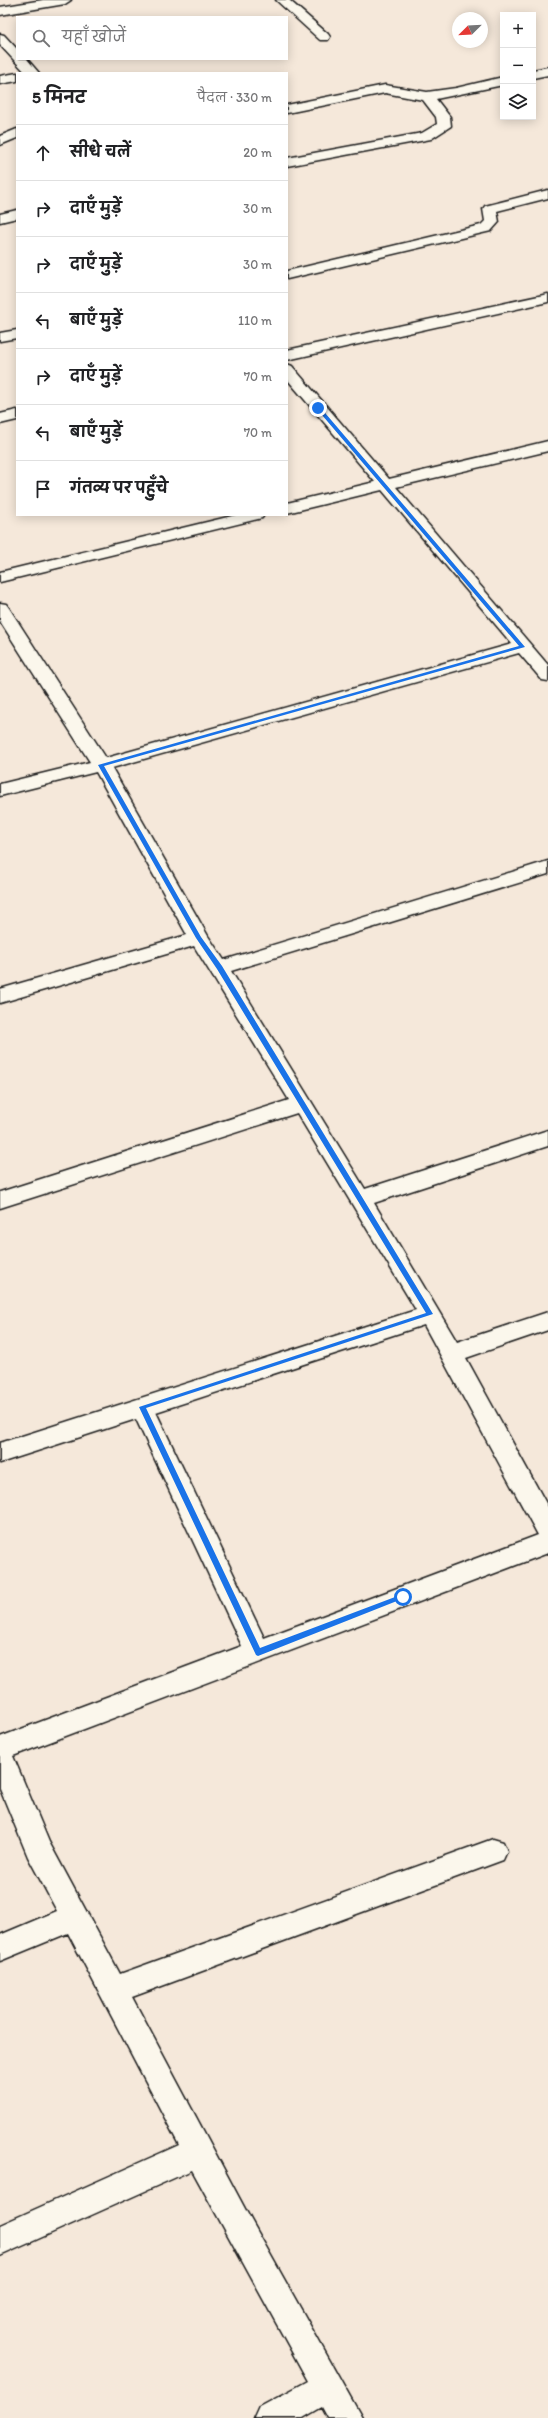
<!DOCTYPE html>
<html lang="hi">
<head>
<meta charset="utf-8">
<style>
  body { margin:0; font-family:Itim,"Playpen Sans Deva",sans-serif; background:#f6f6f6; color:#202124 }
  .controls { position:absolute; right:12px; top:12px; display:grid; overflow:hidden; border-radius:0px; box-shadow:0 2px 10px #0003 }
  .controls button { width:36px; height:36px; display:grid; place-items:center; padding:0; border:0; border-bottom:1px solid #e0e0e0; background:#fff; color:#202124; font:20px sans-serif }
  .compass { position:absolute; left:452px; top:12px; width:36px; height:36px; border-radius:50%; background:#fff; box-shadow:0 2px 10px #0003; rotate:246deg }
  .stop { position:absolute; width:12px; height:12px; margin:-9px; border:3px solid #1a73e8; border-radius:50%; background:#fff }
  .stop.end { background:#1a73e8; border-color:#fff; box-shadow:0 1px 4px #0008 }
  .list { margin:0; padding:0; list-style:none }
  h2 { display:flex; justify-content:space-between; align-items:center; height:52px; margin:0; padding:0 16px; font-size:17px }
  h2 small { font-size:13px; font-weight:400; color:#757577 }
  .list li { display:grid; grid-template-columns:26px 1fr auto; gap:12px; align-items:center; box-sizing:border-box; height:56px; padding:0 16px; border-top:1px solid #e0e0e0 }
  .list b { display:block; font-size:15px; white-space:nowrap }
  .list em { font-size:13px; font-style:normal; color:#757577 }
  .icon { flex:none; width:22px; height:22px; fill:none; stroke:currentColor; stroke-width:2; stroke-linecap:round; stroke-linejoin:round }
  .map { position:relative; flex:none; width:548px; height:2418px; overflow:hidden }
  .search { position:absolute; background:#fff; box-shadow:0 2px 10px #0003; left:16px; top:16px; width:272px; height:44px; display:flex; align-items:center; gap:10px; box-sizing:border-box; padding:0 14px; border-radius:0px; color:#757577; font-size:15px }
  .panel { position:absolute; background:#fff; box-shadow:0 2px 10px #0003; left:16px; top:72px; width:272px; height:444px; border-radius:0px }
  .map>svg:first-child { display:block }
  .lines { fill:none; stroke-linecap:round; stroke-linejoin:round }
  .street-casing { stroke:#1c1c1c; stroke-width:3 }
  .street { fill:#fbf7ec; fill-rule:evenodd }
  .route { fill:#1a73e8 }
</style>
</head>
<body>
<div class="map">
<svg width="548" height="2418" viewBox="0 0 548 2418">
  <rect width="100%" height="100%" fill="#f5e8da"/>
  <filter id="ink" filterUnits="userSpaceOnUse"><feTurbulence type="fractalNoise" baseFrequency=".025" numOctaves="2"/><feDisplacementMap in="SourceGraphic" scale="8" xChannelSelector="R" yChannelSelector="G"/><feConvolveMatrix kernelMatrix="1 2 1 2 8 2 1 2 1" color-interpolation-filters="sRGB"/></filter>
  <g filter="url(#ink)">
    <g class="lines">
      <g class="street-casing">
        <g id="street">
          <path d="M 43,0 L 71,0 L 65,4 L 0,15 L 0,7 Z"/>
          <path d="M 276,0 L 289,0 L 328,34 L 330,37 L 328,40 L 320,40 Z"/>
          <path d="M 0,34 L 4,35 L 17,49 L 17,59 L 27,59 L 39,73 L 26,73 L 0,45 Z"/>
          <path d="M 548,67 L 548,75 L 533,78 L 533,70 Z"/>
          <path d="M 17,73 L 17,81 L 0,84 L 0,76 Z"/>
          <path d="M 503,77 L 503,85 L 436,99 L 450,117 L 451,126 L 431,139 L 287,166 L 287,158 L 422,133 L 437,124 L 436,117 L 423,100 L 385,93 L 287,113 L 287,105 L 385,85 L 427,92 L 456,88 Z"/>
          <path d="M 17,129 L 17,138 L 0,145 L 0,136 Z"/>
          <path d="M 548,190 L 548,198 L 497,211 L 499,222 L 491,231 L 287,279 L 287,271 L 481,225 L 485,221 L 483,209 L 485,206 Z"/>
          <path d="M 17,210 L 17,218 L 0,222 L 0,214 Z"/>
          <path d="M 548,294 L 548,302 L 287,360 L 287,350 Z"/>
          <path d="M 17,330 L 17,338 L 0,341 L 0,333 Z"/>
          <path d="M 287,364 L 292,366 L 389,479 L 548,441 L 548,451 L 396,487 L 548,665 L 548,681 L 542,680 L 519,653 L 112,768 L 208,936 L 224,960 L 548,861 L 548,874 L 231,971 L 365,1189 L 548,1130 L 548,1146 L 374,1203 L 457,1342 L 548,1312 L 548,1330 L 466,1358 L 548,1507 L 548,1553 L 13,1756 L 49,1842 L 120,1974 L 493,1839 L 503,1842 L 507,1851 L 503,1860 L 132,1997 L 251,2220 L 362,2418 L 328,2418 L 322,2407 L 303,2418 L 255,2418 L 260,2407 L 308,2381 L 192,2170 L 0,2256 L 0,2225 L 179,2145 L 68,1933 L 0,1961 L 0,1935 L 57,1911 L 28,1857 L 0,1789 L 0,1737 L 242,1646 L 136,1419 L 0,1463 L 0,1443 L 416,1310 L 297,1113 L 0,1208 L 0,1192 L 289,1100 L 194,946 L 0,1003 L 0,989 L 187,935 L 96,772 L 0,796 L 0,784 L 90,762 L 0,621 L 0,603 L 6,604 L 9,608 L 106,758 L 512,644 L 382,490 L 287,513 L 287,503 L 375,482 L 287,379 ZM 424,1325 L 538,1535 L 264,1638 L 156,1412 Z"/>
          <path d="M 17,410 L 17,420 L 0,424 L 0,414 Z"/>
          <path d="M 236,515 L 264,515 L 262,518 L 0,582 L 0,572 Z"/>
        </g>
      </g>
      <use href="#street" class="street"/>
    </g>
  </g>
  <path class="route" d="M 316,408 L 320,407 L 525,647 L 104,766 L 201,937 L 222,966 L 433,1314 L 146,1408 L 260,1648 L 403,1594 L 407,1597 L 258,1656 L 256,1655 L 139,1407 L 426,1313 L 217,969 L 196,938 L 98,765 L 519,646 Z"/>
</svg>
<div class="controls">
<button>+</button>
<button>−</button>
<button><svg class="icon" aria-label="layers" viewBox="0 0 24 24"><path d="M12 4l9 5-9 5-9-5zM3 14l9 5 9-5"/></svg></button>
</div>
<svg class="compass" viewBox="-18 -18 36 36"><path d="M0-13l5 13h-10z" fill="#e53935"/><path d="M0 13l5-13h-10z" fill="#757577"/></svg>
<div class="stop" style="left:403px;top:1597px"></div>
<div class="stop end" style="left:318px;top:408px"></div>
<div class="search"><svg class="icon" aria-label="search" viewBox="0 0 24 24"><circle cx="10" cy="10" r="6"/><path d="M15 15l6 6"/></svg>यहाँ खोजें</div>
<section class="panel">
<h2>5 मिनट<small>पैदल · 330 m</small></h2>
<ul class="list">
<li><svg class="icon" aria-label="ahead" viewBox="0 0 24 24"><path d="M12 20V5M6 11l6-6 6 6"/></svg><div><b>सीधे चलें</b></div><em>20 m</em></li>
<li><svg class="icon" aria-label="right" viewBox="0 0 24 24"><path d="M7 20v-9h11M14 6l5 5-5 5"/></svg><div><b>दाएँ मुड़ें</b></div><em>30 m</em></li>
<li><svg class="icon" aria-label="right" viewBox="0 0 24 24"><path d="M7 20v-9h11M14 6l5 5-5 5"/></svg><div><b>दाएँ मुड़ें</b></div><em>30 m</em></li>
<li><svg class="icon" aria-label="left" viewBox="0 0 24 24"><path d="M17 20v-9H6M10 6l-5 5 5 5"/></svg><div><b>बाएँ मुड़ें</b></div><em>110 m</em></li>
<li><svg class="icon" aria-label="right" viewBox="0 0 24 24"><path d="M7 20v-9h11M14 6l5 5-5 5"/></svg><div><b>दाएँ मुड़ें</b></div><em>70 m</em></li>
<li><svg class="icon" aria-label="left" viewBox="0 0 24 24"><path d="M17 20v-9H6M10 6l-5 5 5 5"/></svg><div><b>बाएँ मुड़ें</b></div><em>70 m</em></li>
<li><svg class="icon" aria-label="arrive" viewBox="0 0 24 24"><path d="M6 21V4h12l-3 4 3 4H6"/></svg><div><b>गंतव्य पर पहुँचे</b></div></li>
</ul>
</section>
</div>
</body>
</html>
